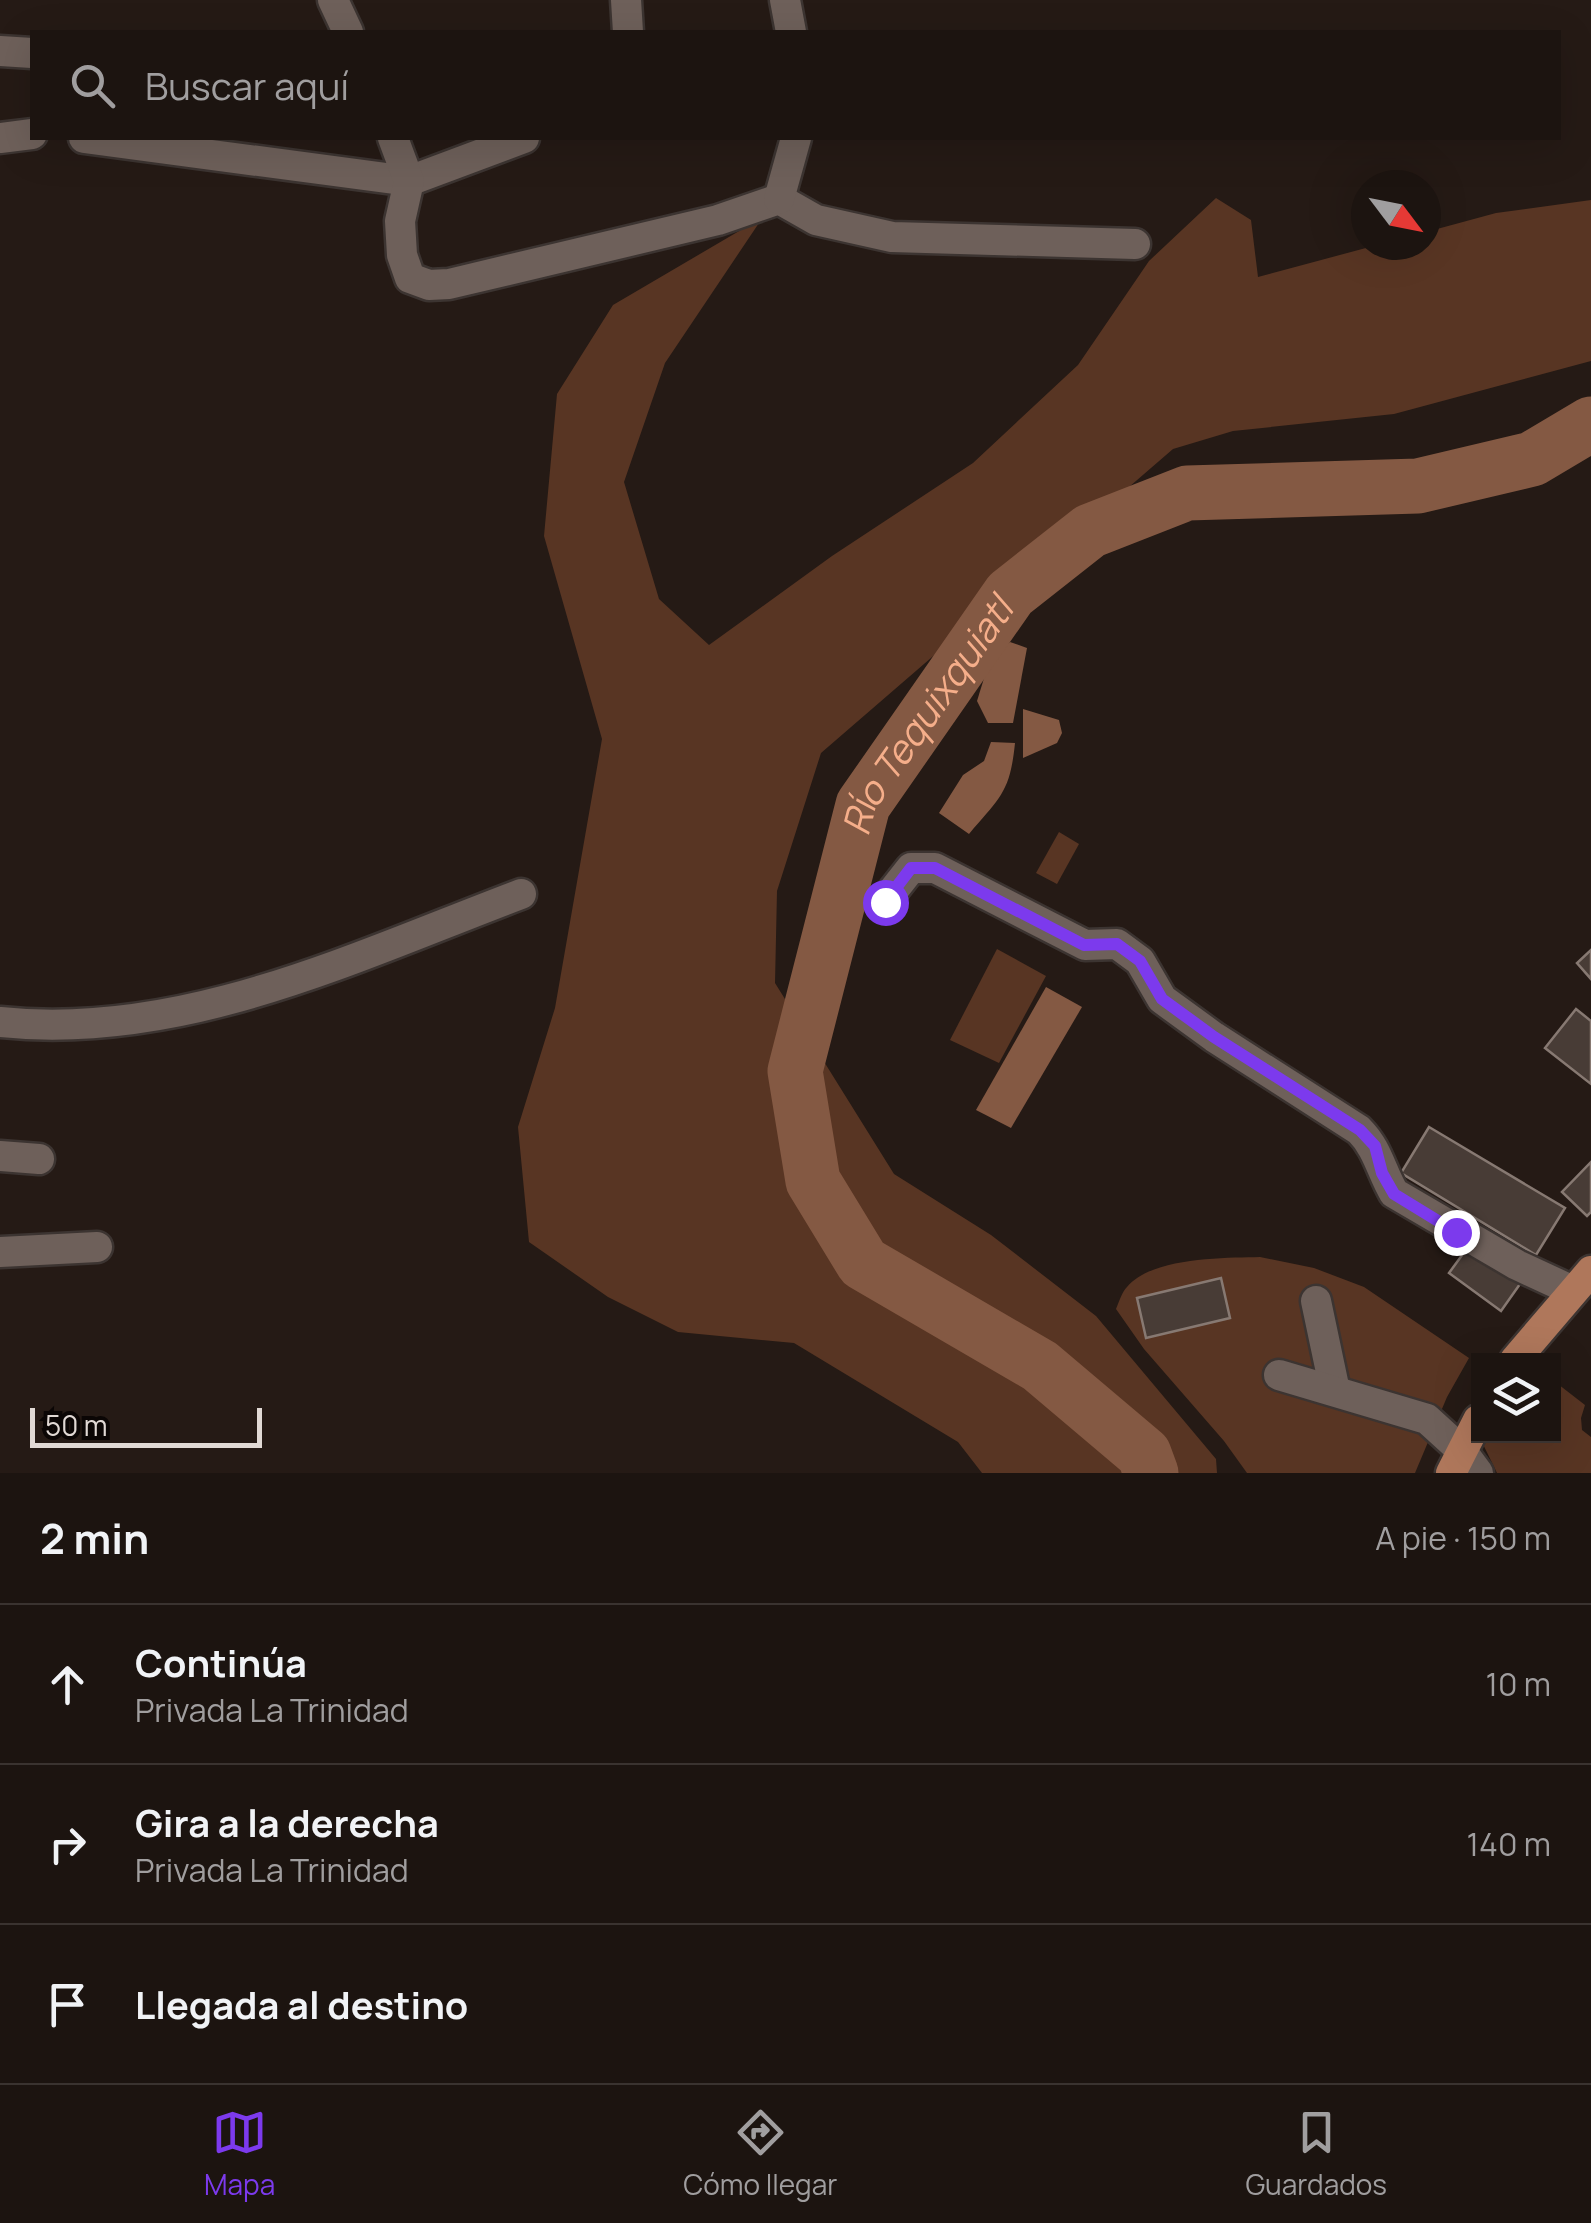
<!DOCTYPE html>
<html lang="es">
<head>
<meta charset="utf-8">
<style>
  body { margin:0; font-family:Manrope,sans-serif; background:#251d19; color:#f1f3f6 }
  .controls { position:absolute; right:30px; bottom:30px; display:grid; overflow:hidden; border-radius:0px; box-shadow:0 10px 40px #0002 }
  .controls button { width:90px; height:90px; display:grid; place-items:center; padding:0; border:0; border-bottom:2px solid #3a3330; background:#1c1410; color:#f1f3f6; font:50px sans-serif }
  .compass { position:absolute; left:1351px; top:170px; width:90px; height:90px; border-radius:50%; background:#1c1410; box-shadow:0 10px 40px #0002; rotate:122deg }
  .scale { position:absolute; left:30px; bottom:25px; width:232px; box-sizing:border-box; padding-left:10px; border:5px solid #e1d9d5; border-top:0; font-size:28px; line-height:35px; white-space:nowrap; color:#e1d9d5; -webkit-text-stroke:8px #0b0605; paint-order:stroke }
  .stop { position:absolute; width:30px; height:30px; margin:-22px; border:8px solid #7c3aed; border-radius:50%; background:#fff }
  .stop.end { background:#7c3aed; border-color:#fff; box-shadow:0 2px 10px #0008 }
  .list { margin:0; padding:0; list-style:none }
  h2 { display:flex; justify-content:space-between; align-items:center; height:130px; margin:0; padding:0 40px; font-size:42px }
  h2 small { font-size:32px; font-weight:400; color:#a09e9f }
  .list li { display:grid; grid-template-columns:65px 1fr auto; gap:30px; align-items:center; box-sizing:border-box; height:160px; padding:0 40px; border-top:2px solid #3a3330 }
  .list b { display:block; font-size:38px; white-space:nowrap }
  .list p { margin:0; font-size:32px; white-space:nowrap; color:#a09e9f }
  .list em { font-size:32px; font-style:normal; color:#a09e9f }
  .icon { flex:none; width:55px; height:55px; fill:none; stroke:currentColor; stroke-width:2; stroke-linecap:round; stroke-linejoin:round }
  .map { position:relative; flex:none; width:1591px; height:1473px; overflow:hidden }
  .search { position:absolute; background:#1c1410; box-shadow:0 10px 40px #0002; left:30px; right:30px; top:30px; height:110px; display:flex; align-items:center; gap:25px; box-sizing:border-box; padding:0 35px; border-radius:0px; color:#a09e9f; font-size:38px }
  .sheet { height:610px; background:#1c1410 }
  nav { display:flex; justify-content:space-around; align-items:center; box-sizing:border-box; height:140px; border-top:2px solid #3a3330; background:#1c1410; font-size:28px; color:#a09e9f }
  nav a { display:grid; justify-items:center; gap:5px }
  nav .on { color:#7c3aed }
  .map>svg:first-child { display:block }
  .green { fill:#583523 }
  .water { fill:#845943 }
  .lines { fill:none; stroke-linecap:round; stroke-linejoin:round }
  .river { stroke:#845943; stroke-width:55 }
  .building { fill:#483c36; stroke:#877972; stroke-width:2.5 }
  .minor-casing { stroke:#3c3431; stroke-width:35 }
  .major-casing { stroke:#3c3431; stroke-width:35 }
  .minor { stroke:#6e605a; stroke-width:30 }
  .major { stroke:#af775b; stroke-width:30 }
  .route { stroke:#7c3aed; stroke-width:12 }
  .labels { text-anchor:middle; stroke-width:8; stroke-linejoin:round; paint-order:stroke }
  .water-label { font-size:38px; font-style:italic; fill:#f5ae8a; stroke:#0b0605 }
</style>
</head>
<body>
<div class="map">
<svg width="1591" height="1473" viewBox="0 0 1591 1473">
  <rect width="100%" height="100%" fill="#251a15"/>
  <g class="green">
    <path d="M 1216,198 L 1251,220 L 1258,277 L 1377,245 L 1426,245 L 1426,232 L 1496,213 L 1591,200 L 1591,361 L 1394,414 L 1233,431 L 1173,449 L 821,753 L 777,891 L 775,983 L 894,1174 L 991,1235 L 1096,1316 L 1216,1459 L 1217,1473 L 982,1473 L 958,1442 L 794,1343 L 678,1332 L 608,1297 L 529,1242 L 518,1127 L 555,1008 L 602,739 L 544,536 L 557,394 L 613,305 L 763,217 L 665,363 L 624,482 L 659,599 L 709,645 L 832,556 L 973,463 L 1078,365 L 1149,261 Z"/>
    <path d="M 1059,832 L 1079,844 L 1057,884 L 1036,873 Z"/>
    <path d="M 997,949 L 1046,976 L 999,1063 L 950,1040 Z"/>
    <path d="M 1260,1257 L 1314,1268 L 1364,1287 L 1469,1358 L 1447,1397 L 1415,1473 L 1247,1473 L 1224,1441 L 1144,1349 L 1116,1309 C 1119,1302 1122,1292 1127,1287 C 1152,1257 1224,1258 1260,1257 Z"/>
    <path d="M 1554,1381 L 1585,1405 L 1581,1418 L 1582,1430 L 1591,1437 L 1591,1473 L 1497,1473 L 1479,1436 L 1554,1436 Z"/>
  </g>
  <g class="water">
    <path d="M 1010,642 L 1027,648 L 1013,723 L 988,723 L 977,701 L 989,662 Z"/>
    <path d="M 1023,709 L 1059,720 L 1062,733 L 1057,743 L 1023,758 Z"/>
    <path d="M 991,742 L 1015,743 C 1010,793 1000,797 969,834 L 939,813 L 963,775 L 984,761 Z"/>
    <path d="M 1046,987 L 1082,1007 L 1011,1128 L 976,1110 Z"/>
  </g>
  <g class="lines">
    <path class="river" id="s1" d="M 1151,1473 L 1144,1454 L 1040,1366 L 863,1263 L 813,1181 L 795,1071 L 863,805 L 1010,594 L 1090,531 L 1187,493 L 1418,486 L 1532,459 L 1591,424"/>
  </g>
  <g class="building">
    <path d="M 1591,950 L 1591,979 L 1577,963 Z"/>
    <path d="M 1576,1009 L 1591,1021 L 1591,1084 L 1545,1048 Z"/>
    <path d="M 1429,1127 L 1565,1208 L 1536,1255 L 1401,1173 Z"/>
    <path d="M 1591,1162 L 1591,1212 L 1587,1216 L 1562,1192 Z"/>
    <path d="M 1468,1247 L 1520,1284 L 1501,1311 L 1449,1273 Z"/>
    <path d="M 1221,1278 L 1230,1318 L 1146,1338 L 1137,1298 Z"/>
  </g>
  <g class="lines">
    <g class="minor-casing">
      <g id="minor">
        <path d="M 333,0 L 348,32"/>
        <path d="M 626,0 L 628,32"/>
        <path d="M 785,0 L 791,32"/>
        <path d="M 0,51 L 32,53"/>
        <path d="M 0,138 L 32,134"/>
        <path d="M 84,138 L 409,181 L 524,138"/>
        <path d="M 393,138 L 409,181 L 400,221 L 402,255 L 410,278 L 429,285 L 449,284 L 718,220 L 779,199 L 816,220 L 892,237 L 1135,244"/>
        <path d="M 779,199 L 796,138"/>
        <path d="M 885,901 L 911,868 L 935,868 L 1085,945 L 1117,944 L 1140,961 L 1162,999 L 1214,1037 L 1359,1130 C 1378,1149 1381,1171 1394,1193 L 1517,1265 L 1573,1291"/>
        <path d="M 0,1022 C 183,1041 354,957 521,894"/>
        <path d="M 0,1156 L 39,1159"/>
        <path d="M 0,1252 L 97,1247"/>
        <path d="M 1316,1301 L 1335,1391"/>
        <path d="M 1279,1375 L 1427,1419 L 1461,1450 L 1478,1473"/>
      </g>
    </g>
    <g class="major-casing">
      <g id="major">
        <path d="M 1515,1360 L 1591,1271"/>
        <path d="M 1451,1473 L 1478,1420"/>
      </g>
    </g>
    <use href="#minor" class="minor"/>
    <use href="#major" class="major"/>
  </g>
  <g class="lines">
    <path class="route" d="M 885,902 L 911,868 L 935,868 L 1084,945 L 1117,944 L 1140,961 L 1162,999 L 1214,1037 L 1360,1130 L 1375,1146 L 1382,1173 L 1394,1194 L 1456,1232"/>
  </g>
  <g class="labels">
    <g class="water-label">
      <text dy="13" stroke="none"><textPath href="#s1" startOffset="952">Río Tequixquiatl</textPath></text>
    </g>
  </g>
</svg>
<div class="controls">
<button><svg class="icon" aria-label="layers" viewBox="0 0 24 24"><path d="M12 4l9 5-9 5-9-5zM3 14l9 5 9-5"/></svg></button>
</div>
<svg class="compass" viewBox="-18 -18 36 36"><path d="M0-13l5 13h-10z" fill="#e53935"/><path d="M0 13l5-13h-10z" fill="#a09e9f"/></svg>
<div class="scale">50 m</div>
<div class="stop" style="left:885px;top:902px"></div>
<div class="stop end" style="left:1456px;top:1232px"></div>
<div class="search"><svg class="icon" aria-label="search" viewBox="0 0 24 24"><circle cx="10" cy="10" r="6"/><path d="M15 15l6 6"/></svg>Buscar aquí</div>
</div>
<section class="sheet">
<h2>2 min<small>A pie · 150 m</small></h2>
<ul class="list">
<li><svg class="icon" aria-label="ahead" viewBox="0 0 24 24"><path d="M12 20V5M6 11l6-6 6 6"/></svg><div><b>Continúa</b><p>Privada La Trinidad</p></div><em>10 m</em></li>
<li><svg class="icon" aria-label="right" viewBox="0 0 24 24"><path d="M7 20v-9h11M14 6l5 5-5 5"/></svg><div><b>Gira a la derecha</b><p>Privada La Trinidad</p></div><em>140 m</em></li>
<li><svg class="icon" aria-label="arrive" viewBox="0 0 24 24"><path d="M6 21V4h12l-3 4 3 4H6"/></svg><div><b>Llegada al destino</b></div></li>
</ul>
</section>
<nav>
<a class="on"><svg class="icon" aria-label="map" viewBox="0 0 24 24"><path d="M3 6l6-2 6 2 6-2v14l-6 2-6-2-6 2zM9 4v14M15 6v14"/></svg>Mapa</a>
<a><svg class="icon" aria-label="directions" viewBox="0 0 24 24"><path d="M12 3l9 9-9 9-9-9zM9 14v-3h6M13 9l2 2-2 2"/></svg>Cómo llegar</a>
<a><svg class="icon" aria-label="saved" viewBox="0 0 24 24"><path d="M7 4h10v16l-5-4-5 4z"/></svg>Guardados</a>
</nav>
</body>
</html>
